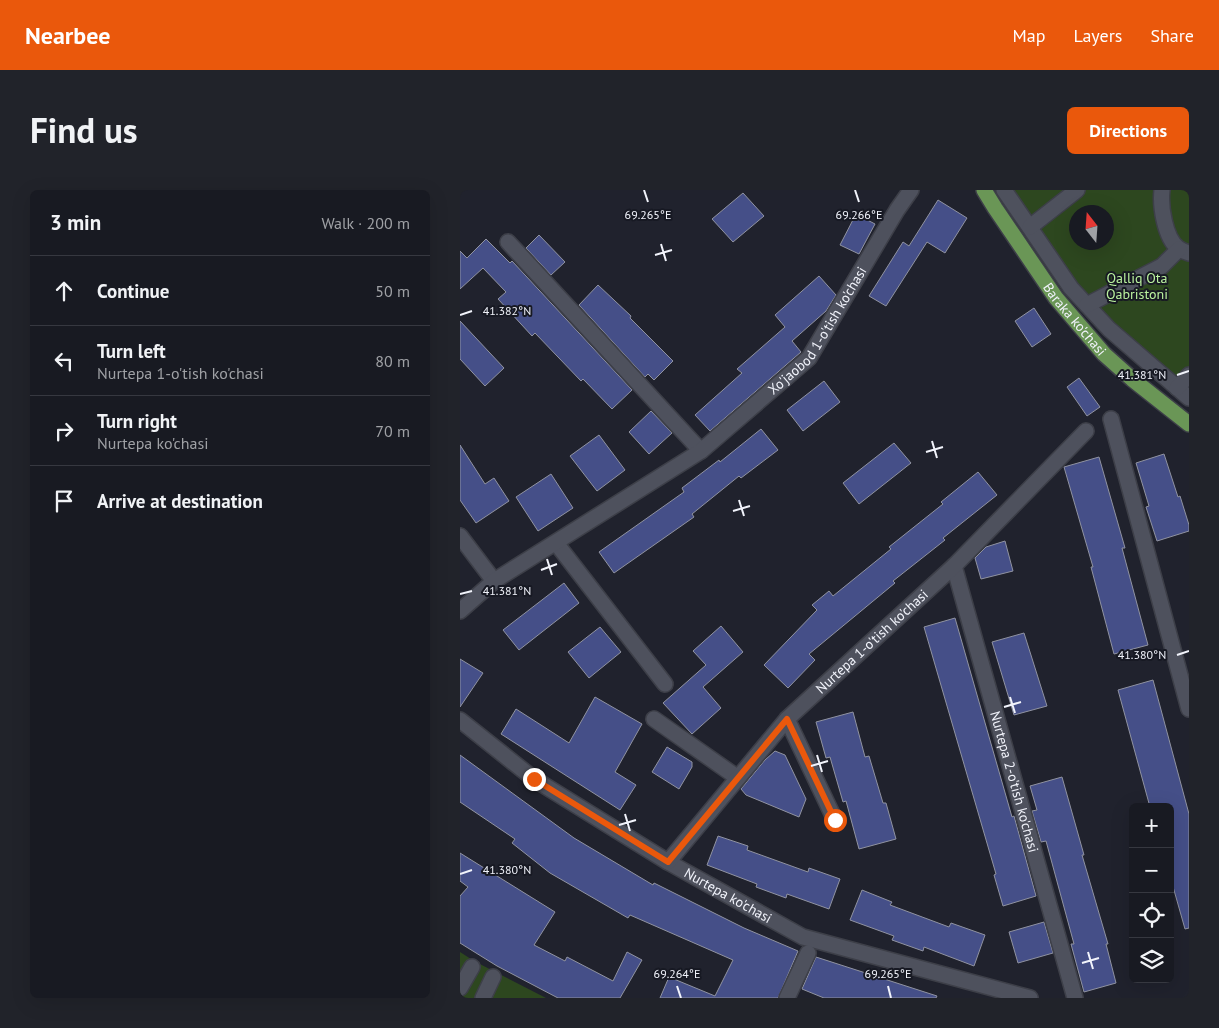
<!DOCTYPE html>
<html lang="en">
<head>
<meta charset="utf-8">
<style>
  body { margin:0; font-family:"PT Sans",sans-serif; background:#21232a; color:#f1f3f6 }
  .controls { position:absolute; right:15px; bottom:15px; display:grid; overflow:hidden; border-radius:8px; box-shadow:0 5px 20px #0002 }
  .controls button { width:45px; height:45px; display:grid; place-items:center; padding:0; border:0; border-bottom:1px solid #363840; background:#181a22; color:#f1f3f6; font:25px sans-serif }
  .compass { position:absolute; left:609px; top:15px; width:45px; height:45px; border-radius:50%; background:#181a22; box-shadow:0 5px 20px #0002; rotate:343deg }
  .stop { position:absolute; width:15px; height:15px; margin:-11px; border:4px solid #ea580c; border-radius:50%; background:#fff }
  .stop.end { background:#ea580c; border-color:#fff; box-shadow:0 1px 5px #0008 }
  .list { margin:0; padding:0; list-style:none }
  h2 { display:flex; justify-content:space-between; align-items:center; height:65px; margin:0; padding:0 20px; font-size:21px }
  h2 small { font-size:16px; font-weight:400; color:#9fa1a5 }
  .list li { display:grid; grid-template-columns:32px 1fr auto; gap:15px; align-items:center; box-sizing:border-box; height:70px; padding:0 20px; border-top:1px solid #363840 }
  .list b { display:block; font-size:19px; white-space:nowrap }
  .list p { margin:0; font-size:16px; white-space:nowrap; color:#9fa1a5 }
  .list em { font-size:16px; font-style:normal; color:#9fa1a5 }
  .icon { flex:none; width:28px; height:28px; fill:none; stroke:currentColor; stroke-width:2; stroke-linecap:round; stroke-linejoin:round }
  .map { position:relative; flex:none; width:729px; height:808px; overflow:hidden; border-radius:8px }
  header { display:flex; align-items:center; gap:30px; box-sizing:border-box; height:70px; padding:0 25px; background:#ea580c; color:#fff }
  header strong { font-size:24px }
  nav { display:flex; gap:28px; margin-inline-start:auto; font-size:18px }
  .intro { display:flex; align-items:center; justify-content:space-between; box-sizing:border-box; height:120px; padding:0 30px }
  h1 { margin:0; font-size:35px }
  .button { padding:12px 22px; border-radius:8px; background:#ea580c; color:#fff; font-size:18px; font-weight:700 }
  main { display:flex; gap:30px; padding:0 30px }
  aside { flex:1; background:#181a22; border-radius:8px; box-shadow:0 5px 20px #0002 }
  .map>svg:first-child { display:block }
  .green { fill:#2d471f; fill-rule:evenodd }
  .building { fill:#454f88; stroke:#9093a1 }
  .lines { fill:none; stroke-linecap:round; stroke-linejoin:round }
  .minor-casing { stroke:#3d3f48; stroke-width:18 }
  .major-casing { stroke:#3d3f48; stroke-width:18 }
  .minor { stroke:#4e515d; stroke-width:15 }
  .major { stroke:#6a9656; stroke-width:15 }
  .route { stroke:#ea580c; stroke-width:6 }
  .ticks { fill:none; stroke:#f1f3fb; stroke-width:2 }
  .labels { text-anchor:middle; stroke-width:4; stroke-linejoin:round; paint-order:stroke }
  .park-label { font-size:14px; fill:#bbf39f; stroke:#171923 }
  .street-label { font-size:14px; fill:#f1f3fb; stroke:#171923 }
  .ticks-label { font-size:12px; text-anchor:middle; fill:#f1f3fb; stroke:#171923; stroke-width:4; stroke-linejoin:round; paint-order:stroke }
</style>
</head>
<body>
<header>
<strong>Nearbee</strong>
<nav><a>Map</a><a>Layers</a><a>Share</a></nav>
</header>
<div class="intro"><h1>Find us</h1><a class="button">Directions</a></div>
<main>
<aside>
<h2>3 min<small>Walk · 200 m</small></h2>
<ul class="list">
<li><svg class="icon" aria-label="ahead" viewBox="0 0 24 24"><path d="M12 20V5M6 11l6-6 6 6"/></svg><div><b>Continue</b></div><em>50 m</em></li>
<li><svg class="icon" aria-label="left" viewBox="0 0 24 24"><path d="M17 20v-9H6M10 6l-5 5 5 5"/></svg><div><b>Turn left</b><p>Nurtepa 1-o'tish ko'chasi</p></div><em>80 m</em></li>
<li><svg class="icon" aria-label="right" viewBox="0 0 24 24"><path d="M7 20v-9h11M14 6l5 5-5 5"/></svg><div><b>Turn right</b><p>Nurtepa ko'chasi</p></div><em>70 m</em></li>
<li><svg class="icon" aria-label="arrive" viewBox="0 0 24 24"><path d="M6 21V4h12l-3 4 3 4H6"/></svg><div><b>Arrive at destination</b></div></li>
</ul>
</aside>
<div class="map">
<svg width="729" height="808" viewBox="0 0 729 808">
  <rect width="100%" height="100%" fill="#20222d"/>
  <g class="green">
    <path d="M 540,0 L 729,0 L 729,213 L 669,165 ZM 616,22 L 646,22 L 646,52 L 616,52 Z"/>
    <path d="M 0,762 L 14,771 L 86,808 L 0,808 Z"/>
  </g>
  <g class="building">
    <path d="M 283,3 L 304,26 L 273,52 L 252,29 Z"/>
    <path d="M 478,10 L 507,28 L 485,63 L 467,52 L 426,116 L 409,106 L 443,52 L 449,56 Z"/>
    <path d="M 396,24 L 415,34 L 399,64 L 380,55 Z"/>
    <path d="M 79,45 L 105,72 L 91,85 L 66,58 Z"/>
    <path d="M 26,49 L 50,73 L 52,71 L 172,200 L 152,219 L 123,189 L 121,191 L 75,143 L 72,146 L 38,109 L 46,102 L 23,78 L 0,99 L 0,61 L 7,68 Z"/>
    <path d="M 359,86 L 376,105 L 366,121 L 332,151 L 341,162 L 250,241 L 235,225 L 282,183 L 277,179 L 325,137 L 315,125 Z"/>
    <path d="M 138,95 L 171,126 L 170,128 L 213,171 L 194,190 L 188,184 L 185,187 L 119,115 Z"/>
    <path d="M 574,118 L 591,144 L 572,157 L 555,131 Z"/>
    <path d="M 0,131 L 44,178 L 25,196 L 0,169 Z"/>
    <path d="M 619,188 L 640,217 L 627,226 L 607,197 Z"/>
    <path d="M 364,191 L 380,212 L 343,241 L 327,220 Z"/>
    <path d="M 191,221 L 212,243 L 189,264 L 169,242 Z"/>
    <path d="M 301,239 L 318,260 L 281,288 L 279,286 L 232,324 L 234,327 L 154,383 L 139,362 L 224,302 L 222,298 L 259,270 L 260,272 Z"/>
    <path d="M 139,245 L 165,280 L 137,301 L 110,266 Z"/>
    <path d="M 434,253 L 451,273 L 399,314 L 383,293 Z"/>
    <path d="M 0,255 L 25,294 L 34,288 L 49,311 L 16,333 L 0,310 Z"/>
    <path d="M 704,264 L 718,307 L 720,306 L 729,335 L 729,341 L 697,351 L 686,317 L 689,316 L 676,273 Z"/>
    <path d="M 639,267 L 665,358 L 662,358 L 688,455 L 654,464 L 631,377 L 633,377 L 604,277 Z"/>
    <path d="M 518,282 L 537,305 L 483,348 L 485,350 L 433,391 L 435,393 L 349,464 L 355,470 L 328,498 L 304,475 L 357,420 L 352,415 L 369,401 L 373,406 L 431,359 L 429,357 L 483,314 L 481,312 Z"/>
    <path d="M 91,284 L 113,318 L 78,341 L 56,307 Z"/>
    <path d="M 545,351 L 553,381 L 521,389 L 515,368 L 526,357 Z"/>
    <path d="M 104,393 L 119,413 L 59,460 L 43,440 Z"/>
    <path d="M 495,428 L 552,627 L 554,626 L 576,706 L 543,716 L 534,685 L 536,684 L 464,437 Z"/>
    <path d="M 261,436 L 283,462 L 243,497 L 261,518 L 232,544 L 203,513 L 246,475 L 233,461 Z"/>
    <path d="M 140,437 L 161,462 L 129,488 L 108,462 Z"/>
    <path d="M 564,443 L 587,516 L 554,525 L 532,452 Z"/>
    <path d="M 0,469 L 23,483 L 0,517 Z"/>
    <path d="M 693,490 L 729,624 L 729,738 L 725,739 L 710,686 L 710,617 L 690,617 L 658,500 Z"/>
    <path d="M 135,507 L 182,534 L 155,582 L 176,595 L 160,620 L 41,544 L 56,519 L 109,553 Z"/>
    <path d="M 393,522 L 405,567 L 409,566 L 423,613 L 426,613 L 436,649 L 399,659 L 386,611 L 383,612 L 370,567 L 366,568 L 356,532 Z"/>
    <path d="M 207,557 L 232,572 L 232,577 L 219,599 L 192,582 Z"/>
    <path d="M 315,561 L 325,565 L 346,609 L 339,627 L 286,605 L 281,599 L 305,570 Z"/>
    <path d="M 0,565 L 114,648 L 193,695 L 194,693 L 284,738 L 338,761 L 318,808 L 200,808 L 209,787 L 255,806 L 273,770 L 170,725 L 168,728 L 90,683 L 52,653 L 55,649 L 0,612 Z"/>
    <path d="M 602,587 L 624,665 L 622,665 L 648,754 L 646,754 L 656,793 L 624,802 L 611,754 L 614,754 L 586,651 L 581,652 L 572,621 L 577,620 L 570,596 Z"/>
    <path d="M 258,646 L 288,656 L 287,660 L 348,682 L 349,678 L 380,689 L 369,719 L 327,704 L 326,708 L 296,697 L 297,694 L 247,675 Z"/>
    <path d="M 0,663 L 95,722 L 74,755 L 105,771 L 107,767 L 153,791 L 167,762 L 182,770 L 160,808 L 98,808 L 37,776 L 0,753 L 0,706 L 8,697 L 0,691 Z"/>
    <path d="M 402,700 L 432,712 L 430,715 L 489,737 L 491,733 L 525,745 L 514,776 L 464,757 L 463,761 L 432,750 L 434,746 L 390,730 Z"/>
    <path d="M 584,732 L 593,763 L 558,773 L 549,742 Z"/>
    <path d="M 356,767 L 477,806 L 476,808 L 364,808 L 342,799 Z"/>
  </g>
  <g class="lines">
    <g class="minor-casing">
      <g id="minor">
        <path d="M 544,0 L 611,98 L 649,139 L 729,208"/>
        <path d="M 702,0 C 700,16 705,48 718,58 C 721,60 725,62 729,63"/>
        <path d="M 570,37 L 617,0"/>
        <path d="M 48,52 L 241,261"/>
        <path d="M 627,115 L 702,76 L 719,59"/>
        <path d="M 717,198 L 729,185"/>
        <path d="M 651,229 L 729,519"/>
        <path d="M 0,346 L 34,391"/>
        <path d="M 96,353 L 205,494"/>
        <path id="s1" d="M 494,376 L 615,808"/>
        <path id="s2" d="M 0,421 L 34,391 L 241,261 L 349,168 L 437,20 L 451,0"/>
        <path d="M 194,529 L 278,588"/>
        <path d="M 327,529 L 375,630"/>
        <path id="s3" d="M 0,530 L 74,589 L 208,672 L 343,747 L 570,808"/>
        <path id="s4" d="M 208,672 L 327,529 L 494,376 L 626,241"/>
        <path d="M 0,798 L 12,777"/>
        <path d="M 23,808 L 33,787"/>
        <path d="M 327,808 L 348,763"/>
      </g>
    </g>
    <g class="major-casing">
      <g id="major">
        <path id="s5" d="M 524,0 L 535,18 L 596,108 L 644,164 L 672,189 L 729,234"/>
      </g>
    </g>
    <use href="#minor" class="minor"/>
    <use href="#major" class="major"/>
  </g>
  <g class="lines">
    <path class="route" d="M 74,589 L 208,672 L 327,529 L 375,630"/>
  </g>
  <path class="ticks" d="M 184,0 L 188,12M 395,0 L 399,12M 201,54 L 206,71M 195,65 L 212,60M 0,125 L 12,121M 717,185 L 729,181M 472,251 L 477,268M 466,262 L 483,257M 279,310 L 284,326M 273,321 L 290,316M 87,369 L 92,385M 81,380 L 97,374M 0,404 L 12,401M 717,465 L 729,461M 550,507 L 555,523M 544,517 L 561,512M 357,565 L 362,582M 351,576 L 368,571M 165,624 L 170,641M 159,635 L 176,630M 0,684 L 12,680M 628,762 L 633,779M 622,773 L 639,768M 217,796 L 221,808M 428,796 L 431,808"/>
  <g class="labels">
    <g class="park-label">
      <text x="677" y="93">Qalliq Ota<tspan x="677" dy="16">Qabristoni</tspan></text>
    </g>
    <g class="street-label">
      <text dy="5" stroke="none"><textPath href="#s5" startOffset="158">Baraka ko'chasi</textPath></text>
      <text dy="5" stroke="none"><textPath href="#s2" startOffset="459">Xo'jaobod 1-o'tish ko'chasi</textPath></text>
      <text dy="5" stroke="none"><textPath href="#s4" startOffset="301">Nurtepa 1-o'tish ko'chasi</textPath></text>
      <text dy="5" stroke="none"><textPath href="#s1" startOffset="224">Nurtepa 2-o'tish ko'chasi</textPath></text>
      <text dy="5" stroke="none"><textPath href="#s3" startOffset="321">Nurtepa ko'chasi</textPath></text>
    </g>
  </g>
  <g class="ticks-label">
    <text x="188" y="29">69.265°E</text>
    <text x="399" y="29">69.266°E</text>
    <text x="47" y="125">41.382°N</text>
    <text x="682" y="189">41.381°N</text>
    <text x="47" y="405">41.381°N</text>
    <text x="682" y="469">41.380°N</text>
    <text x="47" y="684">41.380°N</text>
    <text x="217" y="788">69.264°E</text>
    <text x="428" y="788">69.265°E</text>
  </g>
</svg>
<div class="controls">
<button>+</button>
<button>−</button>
<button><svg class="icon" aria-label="locate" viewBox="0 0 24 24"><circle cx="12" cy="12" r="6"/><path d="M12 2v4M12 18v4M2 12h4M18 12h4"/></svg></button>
<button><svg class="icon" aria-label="layers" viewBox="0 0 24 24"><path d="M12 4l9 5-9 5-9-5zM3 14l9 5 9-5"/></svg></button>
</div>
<svg class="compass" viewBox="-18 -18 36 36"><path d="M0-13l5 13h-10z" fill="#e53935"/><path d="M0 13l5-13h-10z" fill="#9fa1a5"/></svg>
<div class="stop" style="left:375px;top:630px"></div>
<div class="stop end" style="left:74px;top:589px"></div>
</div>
</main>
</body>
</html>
